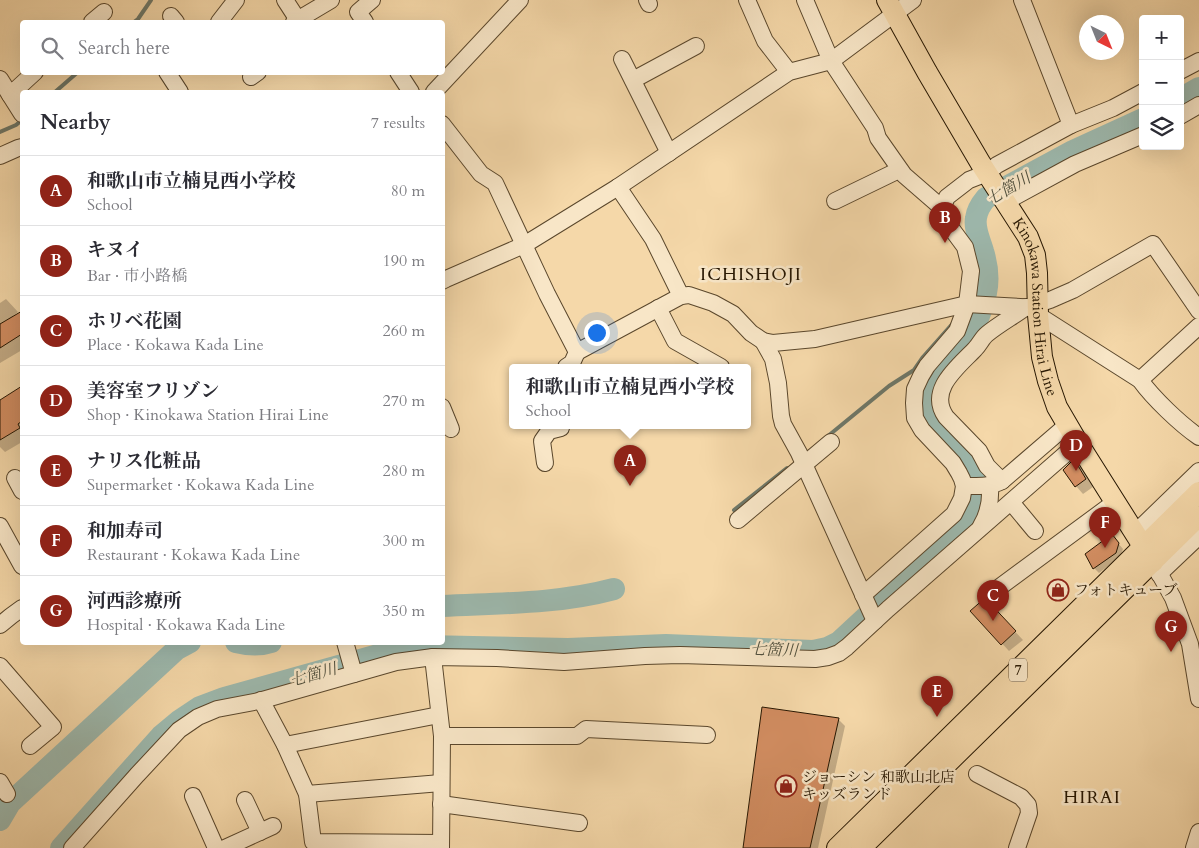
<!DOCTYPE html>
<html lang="en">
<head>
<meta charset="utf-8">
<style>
  body { margin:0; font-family:Cardo,"Noto Serif JP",serif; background:#f7f7f7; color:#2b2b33 }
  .controls { position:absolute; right:15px; top:15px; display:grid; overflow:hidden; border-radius:5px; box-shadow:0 5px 20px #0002 }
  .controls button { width:45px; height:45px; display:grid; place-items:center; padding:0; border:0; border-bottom:1px solid #e1e1e2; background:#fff; color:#2b2b33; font:25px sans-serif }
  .compass { position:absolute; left:1079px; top:15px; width:45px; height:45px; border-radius:50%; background:#fff; box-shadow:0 5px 20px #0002; rotate:137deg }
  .you { position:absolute; left:596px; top:332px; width:18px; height:18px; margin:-12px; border:4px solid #fff; border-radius:50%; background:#1a73e8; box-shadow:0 0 0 8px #1a73e833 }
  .badge { display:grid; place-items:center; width:32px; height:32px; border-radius:50%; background:#8f2418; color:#fff; font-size:16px; font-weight:700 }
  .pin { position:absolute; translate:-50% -41px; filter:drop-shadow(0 1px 2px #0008) }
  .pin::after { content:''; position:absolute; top:26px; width:18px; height:15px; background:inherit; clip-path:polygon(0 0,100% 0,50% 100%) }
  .popup { position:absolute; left:509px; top:364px; width:242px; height:65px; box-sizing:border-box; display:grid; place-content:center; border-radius:5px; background:#fff; filter:drop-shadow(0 1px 4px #0005); font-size:16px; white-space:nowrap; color:#7c7c81 }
  .popup b { font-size:19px; color:#2b2b33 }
  .popup::after { content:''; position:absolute; left:50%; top:100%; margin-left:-10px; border:10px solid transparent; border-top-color:#fff }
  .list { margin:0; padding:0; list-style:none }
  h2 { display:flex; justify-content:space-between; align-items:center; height:65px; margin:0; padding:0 20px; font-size:21px }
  h2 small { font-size:16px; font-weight:400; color:#7c7c81 }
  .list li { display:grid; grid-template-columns:32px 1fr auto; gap:15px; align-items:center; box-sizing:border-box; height:70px; padding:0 20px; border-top:1px solid #e1e1e2 }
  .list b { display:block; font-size:19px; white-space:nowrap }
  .list p { margin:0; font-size:16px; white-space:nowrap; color:#7c7c81 }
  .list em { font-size:16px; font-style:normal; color:#7c7c81 }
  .icon { flex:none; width:28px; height:28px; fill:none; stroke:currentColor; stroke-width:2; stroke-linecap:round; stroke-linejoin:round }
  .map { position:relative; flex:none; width:1199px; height:848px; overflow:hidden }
  .search { position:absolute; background:#fff; box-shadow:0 5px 20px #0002; left:20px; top:20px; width:425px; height:55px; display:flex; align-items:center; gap:12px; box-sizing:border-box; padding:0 18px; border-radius:5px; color:#7c7c81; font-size:19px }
  .panel { position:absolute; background:#fff; box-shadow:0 5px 20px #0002; left:20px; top:90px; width:425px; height:555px; border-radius:5px }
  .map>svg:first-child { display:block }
  .shadow { fill:#0003 }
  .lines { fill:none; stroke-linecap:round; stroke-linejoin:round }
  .stream { stroke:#6e7869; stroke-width:4 }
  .river { stroke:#9db9ae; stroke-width:22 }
  .building { fill:#d28d61; stroke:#271702 }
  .minor-casing { stroke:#5a472c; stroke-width:18 }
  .major-casing { stroke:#271702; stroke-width:22 }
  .minor { stroke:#f8e6c7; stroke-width:16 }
  .major { stroke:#f5d8a9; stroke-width:20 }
  .labels { text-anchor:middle; stroke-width:5; stroke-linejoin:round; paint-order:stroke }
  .shield { fill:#f8e6c7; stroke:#66553d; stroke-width:1 }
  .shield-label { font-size:14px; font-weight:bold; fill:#271702 }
  .street-label { font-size:15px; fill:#271702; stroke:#f8e6c7 }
  .poi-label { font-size:15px; fill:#271702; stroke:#f8e6c7; text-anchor:start }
  .water-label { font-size:16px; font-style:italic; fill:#50503e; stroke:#f8e6c7 }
  .quarter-label { font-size:18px; letter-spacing:1px; fill:#271702; stroke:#f8e6c7 }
</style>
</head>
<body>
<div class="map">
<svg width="1199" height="848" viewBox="0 0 1199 848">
  <rect width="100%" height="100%" fill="#f5d8a9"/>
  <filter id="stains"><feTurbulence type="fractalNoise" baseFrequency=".004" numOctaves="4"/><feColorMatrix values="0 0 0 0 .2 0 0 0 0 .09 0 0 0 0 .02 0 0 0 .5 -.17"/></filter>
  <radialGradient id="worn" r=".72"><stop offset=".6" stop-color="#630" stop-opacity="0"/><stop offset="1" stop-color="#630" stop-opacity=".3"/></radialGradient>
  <g class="shadow">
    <path d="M 6,299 L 18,312 L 13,316 L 14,317 L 22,312 L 22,350 L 0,363 L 0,303 Z"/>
    <path d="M 22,388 L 22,442 L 5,452 L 0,447 L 0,401 Z"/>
    <path d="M 1074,461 L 1082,468 L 1093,487 L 1083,494 L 1076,486 Z"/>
    <path d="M 1112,536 L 1123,549 L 1120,557 L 1099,573 L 1094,568 L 1086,555 Z"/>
    <path d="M 992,607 L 1023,640 L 1009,651 L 972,611 Z"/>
    <path d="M 838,719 L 845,726 L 818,848 L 745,848 Z"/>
  </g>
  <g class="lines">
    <g class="stream">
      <path d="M 134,22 L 138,19 L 151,0"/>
      <path d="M 55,92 L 78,72"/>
      <path d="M 0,132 L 16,125 L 22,120"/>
      <path d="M 969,317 L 979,317"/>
      <path d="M 828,436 L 889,386 L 914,370 L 923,357 L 954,322"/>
      <path d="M 734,510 L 787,468"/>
    </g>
    <g class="river">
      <path d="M 1180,99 L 1199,88"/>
      <path d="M 442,606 C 500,603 558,604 614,589"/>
      <path d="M 236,642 C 248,645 259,646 271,642"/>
      <path d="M 0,820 L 10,803 L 177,649 L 190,642"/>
      <path d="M 61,848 L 161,736 L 179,721 L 200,707 L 224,698 L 392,651 L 424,646 L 568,649 L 666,645 L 813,651 L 827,648 L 839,642 L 961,529 C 964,525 967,521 970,517 C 981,498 978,473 965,456 C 959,448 952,441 945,433 C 937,425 929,416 927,405 C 924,374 953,357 969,335 C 977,323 983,307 986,293 C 989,279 987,264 983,251 C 980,240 974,229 976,218 C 977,210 981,204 986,198 L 1073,151 L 1143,119"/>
    </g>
  </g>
  <g class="building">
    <path d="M 22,311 L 22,334 L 0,348 L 0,324 Z"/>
    <path d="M 22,386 L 22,421 L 18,424 L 20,428 L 0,440 L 0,400 Z"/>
    <path d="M 1074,459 L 1086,479 L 1075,487 L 1063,470 Z"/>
    <path d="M 1112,534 L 1119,543 L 1116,553 L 1093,569 L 1085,554 Z"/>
    <path d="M 985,598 L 1016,631 L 1001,645 L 970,611 Z"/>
    <path d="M 762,707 L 839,718 L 810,848 L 743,848 Z"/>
  </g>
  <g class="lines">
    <g class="minor-casing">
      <g id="minor">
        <path d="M 285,0 L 298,20"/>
        <path d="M 647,0 L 649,4"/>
        <path d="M 747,0 L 765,41 L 789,72"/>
        <path d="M 805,0 L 831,61 L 875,128 L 878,138 L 904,175 L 942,208"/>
        <path d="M 171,16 L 176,22"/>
        <path d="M 92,22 L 104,12"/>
        <path d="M 219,22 L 236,0"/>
        <path d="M 294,22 L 331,0"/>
        <path d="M 365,22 L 358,12 L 372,0"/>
        <path d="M 622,59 L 669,153"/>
        <path d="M 1180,71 L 1199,61"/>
        <path d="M 167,72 L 180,92"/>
        <path d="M 398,72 L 411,92"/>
        <path d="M 251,77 L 258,72"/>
        <path d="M 0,79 L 10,95 L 35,72"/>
        <path d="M 633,80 L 696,46"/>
        <path d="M 434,92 L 520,0"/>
        <path d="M 10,95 L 22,114"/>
        <path d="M 1180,116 L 1199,105"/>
        <path d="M 442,124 L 481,174 L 495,183 L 547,294 L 577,352 L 681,296 L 689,295 L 713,303 L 733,314 L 751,333 L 763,341 L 773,343 L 815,339 L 967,304 L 1038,308"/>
        <path d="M 1071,125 L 1113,108 L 1143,92"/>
        <path d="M 0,156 L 18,148 L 22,147"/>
        <path d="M 618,187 L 653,239 L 681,296"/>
        <path d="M 835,201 L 899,170"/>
        <path d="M 1005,202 L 1075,164 L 1143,135"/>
        <path d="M 442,281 L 446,279 L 524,245 L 618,187 L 789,72 L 831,61 L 913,0"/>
        <path d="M 1038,304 L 1050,300 L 1073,290 L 1153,244 L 1199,311"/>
        <path d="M 658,308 L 675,341 L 721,367"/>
        <path d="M 1038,315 L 1140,380 C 1153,398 1180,424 1199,437"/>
        <path d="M 763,341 L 773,359 L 778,383 L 781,416 L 783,424 L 799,453 L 875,621"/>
        <path d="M 566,367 L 572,363 L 577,352"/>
        <path d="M 1140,380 L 1199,326"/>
        <path d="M 442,407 L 451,429"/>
        <path d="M 545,463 L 542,441 L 549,431 L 561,428 L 560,425"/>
        <path d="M 15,478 L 22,491"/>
        <path d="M 1002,481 L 987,466 L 979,451 L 946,417 C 927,390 958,367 975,349 C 980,344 982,338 987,334 C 999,324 1014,316 1026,307"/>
        <path d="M 964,486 C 977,486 990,487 1002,481 L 1067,425"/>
        <path d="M 1011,502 L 1035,531"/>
        <path d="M 738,520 L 831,442"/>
        <path d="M 0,526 L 22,566"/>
        <path d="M 981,526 C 989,513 991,500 990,485"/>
        <path d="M 1135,533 L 1199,471"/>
        <path d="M 1153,562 L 1173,598 L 1190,644 L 1199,699"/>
        <path d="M 1159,574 L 1199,536"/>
        <path d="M 993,592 L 1115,502"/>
        <path d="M 863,595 L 954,514 L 962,498 L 964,486 L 962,479 L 959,473 L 953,463 L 922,430 L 915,418 L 914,403 L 915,389 L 921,376 L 927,366 L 957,331 L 967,304 L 971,271 L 965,247 L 951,228 L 942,208 L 947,197 L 969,180 L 987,173 L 997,165 L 1071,125 L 1022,0"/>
        <path d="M 0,625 L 11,616 L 22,608"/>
        <path d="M 345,642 L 354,674 L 396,662 L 433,657 L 497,658 L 564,662 L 645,656 L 680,655 L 815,659 L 828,657 L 839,653 L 847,647 L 888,609 L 1078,443"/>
        <path d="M 433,657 L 442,736 L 441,848"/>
        <path d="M 0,666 L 53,727 L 30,746"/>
        <path d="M 261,700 L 285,745 L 307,794 L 313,842 L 441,843"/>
        <path d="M 442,736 L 577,736 L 586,729 L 707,735"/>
        <path d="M 285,745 L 439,715"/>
        <path d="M 977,774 L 1021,797 L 1028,805 L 1029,813 L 1017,848"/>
        <path d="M 0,782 L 7,794"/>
        <path d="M 307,794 L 441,783"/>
        <path d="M 193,796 L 216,848"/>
        <path d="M 245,800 L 260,832"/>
        <path d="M 441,804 L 579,823"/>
        <path d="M 72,848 L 137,775 L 179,730 L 198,717 L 217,709 L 259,701 L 354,674"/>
        <path d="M 225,848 L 273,826"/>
        <path d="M 1194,848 L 1199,832"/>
      </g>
    </g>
    <g class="major-casing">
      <g id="major">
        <path id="s1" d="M 887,0 L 927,72 L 981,164 L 1028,237 L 1035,255 L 1037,273 L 1038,315 L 1042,357 L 1048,381 L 1057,407 L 1078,443 L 1153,562"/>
        <path d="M 837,848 L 1199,492"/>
        <path d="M 861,848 L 1199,516"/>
      </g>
    </g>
    <use href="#minor" class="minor"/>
    <use href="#major" class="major"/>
  </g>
  <defs>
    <g id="shop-ring" transform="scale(1.125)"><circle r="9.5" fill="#f8e6c7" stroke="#8f2418" stroke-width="1.5"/><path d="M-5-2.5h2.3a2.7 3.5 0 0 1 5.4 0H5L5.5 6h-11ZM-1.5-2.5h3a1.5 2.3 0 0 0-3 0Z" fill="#8f2418"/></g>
  </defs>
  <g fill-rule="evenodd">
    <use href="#shop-ring" x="1058" y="590"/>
    <use href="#shop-ring" x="786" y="786"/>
  </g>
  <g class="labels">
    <rect class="shield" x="1009" y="658.5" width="18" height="23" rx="4"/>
    <g class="shield-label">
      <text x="1018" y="675">7</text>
    </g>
    <g class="street-label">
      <text dy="5" stroke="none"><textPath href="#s1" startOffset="346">Kinokawa Station Hirai Line</textPath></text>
    </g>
    <g class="poi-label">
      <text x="1074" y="595">フォトキューブ</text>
      <text x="802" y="782">ジョーシン 和歌山北店<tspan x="802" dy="17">キッズランド</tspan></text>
    </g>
    <g class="water-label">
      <text transform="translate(1008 188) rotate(-31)" y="6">七箇川</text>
      <text transform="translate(774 649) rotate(2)" y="6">七箇川</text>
      <text transform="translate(313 674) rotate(-16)" y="6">七箇川</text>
    </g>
    <g class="quarter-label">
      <text x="751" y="280">ICHISHOJI</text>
      <text x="1092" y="803">HIRAI</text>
    </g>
  </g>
  <rect width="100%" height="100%" filter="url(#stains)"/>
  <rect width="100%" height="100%" fill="url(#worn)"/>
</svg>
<div class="controls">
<button>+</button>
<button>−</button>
<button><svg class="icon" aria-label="layers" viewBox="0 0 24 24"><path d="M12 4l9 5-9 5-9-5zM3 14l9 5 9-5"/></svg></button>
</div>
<svg class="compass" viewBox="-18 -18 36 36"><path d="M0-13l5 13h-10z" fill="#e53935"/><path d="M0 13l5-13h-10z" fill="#7c7c81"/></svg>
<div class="you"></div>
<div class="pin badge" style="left:630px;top:486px">A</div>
<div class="popup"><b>和歌山市立楠見西小学校</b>School</div>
<div class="pin badge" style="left:945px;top:243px">B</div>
<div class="pin badge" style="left:993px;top:621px">C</div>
<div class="pin badge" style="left:1076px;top:471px">D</div>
<div class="pin badge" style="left:937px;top:717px">E</div>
<div class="pin badge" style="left:1105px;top:548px">F</div>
<div class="pin badge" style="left:1171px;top:652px">G</div>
<div class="search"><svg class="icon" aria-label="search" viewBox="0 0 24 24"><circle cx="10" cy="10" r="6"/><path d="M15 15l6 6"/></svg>Search here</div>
<section class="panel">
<h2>Nearby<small>7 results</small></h2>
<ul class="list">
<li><span class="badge">A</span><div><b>和歌山市立楠見西小学校</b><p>School</p></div><em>80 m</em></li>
<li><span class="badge">B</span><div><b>キヌイ</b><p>Bar · 市小路橋</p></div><em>190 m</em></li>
<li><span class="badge">C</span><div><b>ホリベ花園</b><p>Place · Kokawa Kada Line</p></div><em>260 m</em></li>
<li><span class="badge">D</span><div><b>美容室フリゾン</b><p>Shop · Kinokawa Station Hirai Line</p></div><em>270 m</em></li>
<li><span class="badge">E</span><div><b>ナリス化粧品</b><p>Supermarket · Kokawa Kada Line</p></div><em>280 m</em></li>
<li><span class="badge">F</span><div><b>和加寿司</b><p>Restaurant · Kokawa Kada Line</p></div><em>300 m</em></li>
<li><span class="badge">G</span><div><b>河西診療所</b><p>Hospital · Kokawa Kada Line</p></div><em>350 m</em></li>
</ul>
</section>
</div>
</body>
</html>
